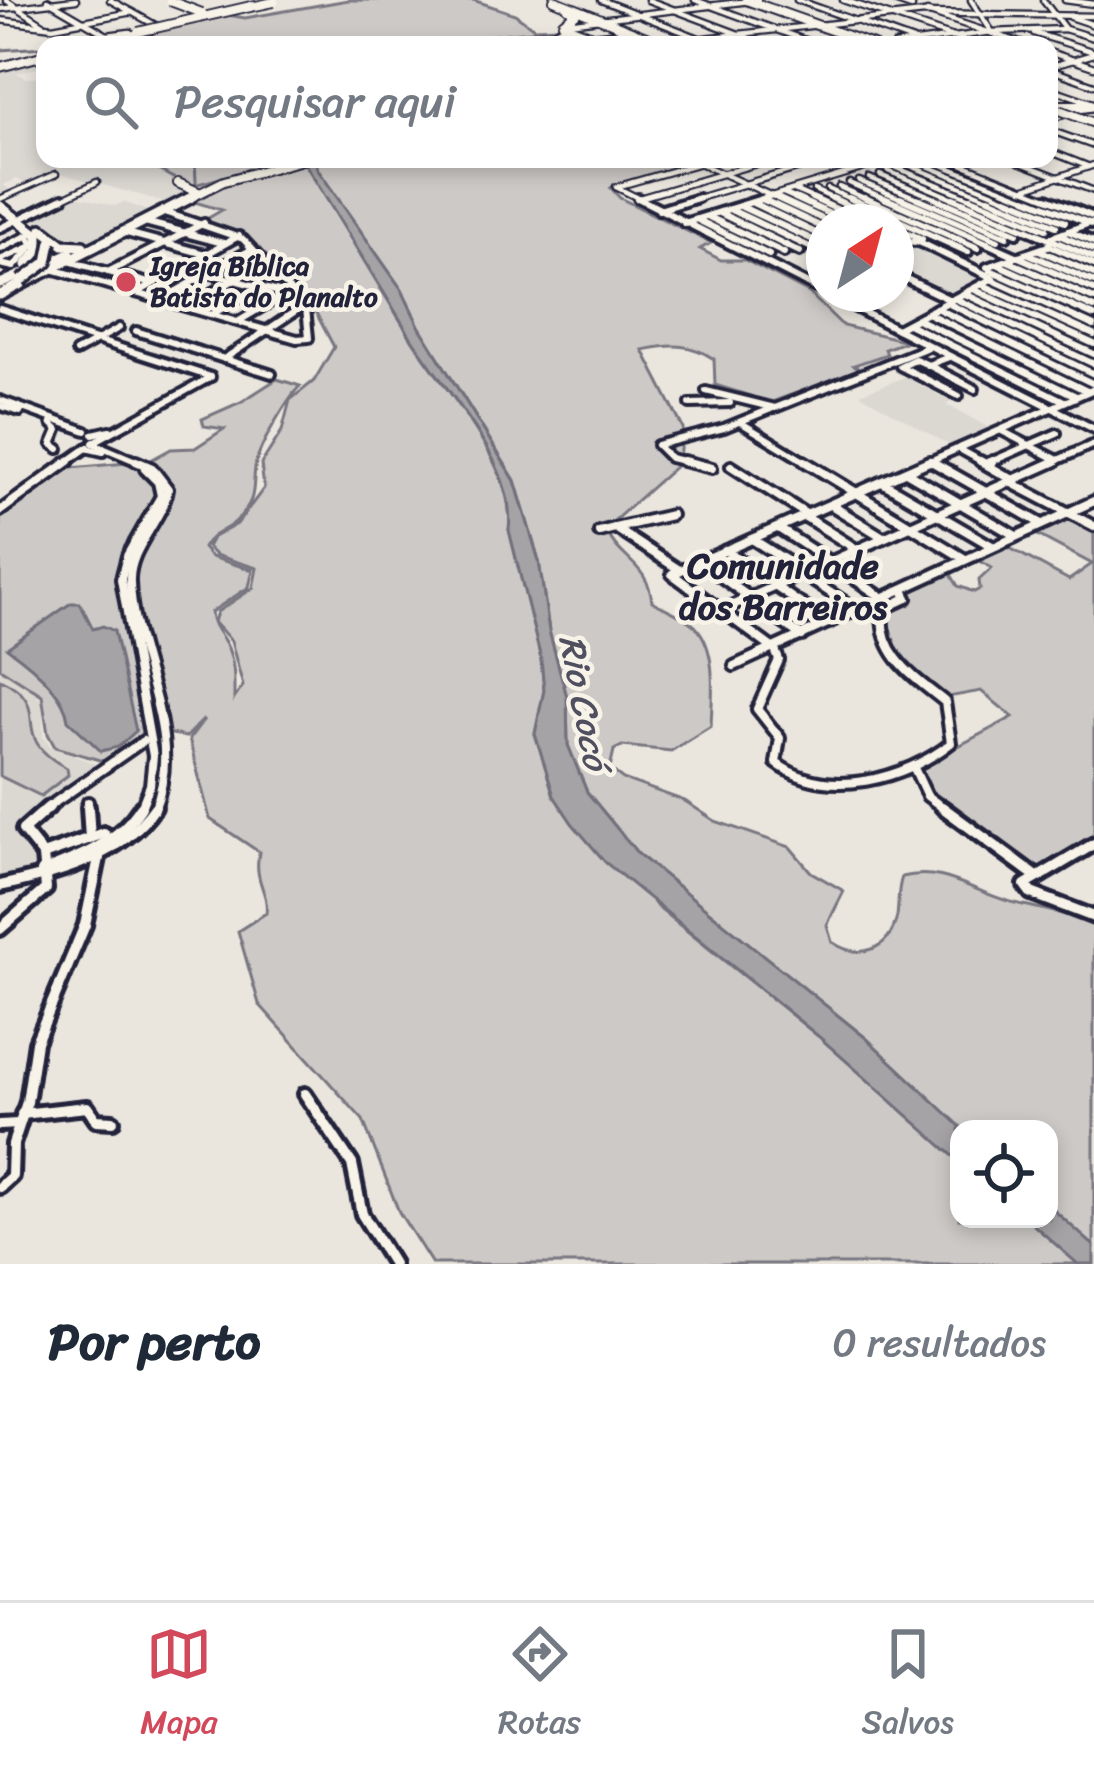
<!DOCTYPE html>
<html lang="pt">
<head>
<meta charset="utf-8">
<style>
  body { margin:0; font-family:Sriracha,sans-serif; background:#f6f6f7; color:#1f2937 }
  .controls { position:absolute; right:36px; bottom:36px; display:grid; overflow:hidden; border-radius:24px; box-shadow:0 6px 18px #0003 }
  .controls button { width:108px; height:108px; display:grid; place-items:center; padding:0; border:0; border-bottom:3px solid #e0e1e3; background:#fff; color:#1f2937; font:60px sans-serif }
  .compass { position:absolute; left:806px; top:204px; width:108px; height:108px; border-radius:50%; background:#fff; box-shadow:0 6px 18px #0003; rotate:36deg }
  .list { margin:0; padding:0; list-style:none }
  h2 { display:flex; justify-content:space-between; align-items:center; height:156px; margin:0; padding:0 48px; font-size:51px }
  h2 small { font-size:39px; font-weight:400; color:#747a83 }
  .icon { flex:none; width:66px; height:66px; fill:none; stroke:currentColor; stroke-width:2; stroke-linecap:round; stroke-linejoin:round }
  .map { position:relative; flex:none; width:1094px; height:1264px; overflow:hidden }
  .search { position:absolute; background:#fff; box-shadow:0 6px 18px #0003; left:36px; right:36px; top:36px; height:132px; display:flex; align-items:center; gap:30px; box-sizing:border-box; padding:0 42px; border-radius:24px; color:#747a83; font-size:45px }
  .sheet { height:336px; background:#fff }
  nav { display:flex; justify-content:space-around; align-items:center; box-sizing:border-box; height:168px; border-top:3px solid #e0e1e3; background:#fff; font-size:33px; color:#747a83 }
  nav a { display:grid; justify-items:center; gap:6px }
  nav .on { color:#d1495b }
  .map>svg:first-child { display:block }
  .built { fill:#dbd8d2 }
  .green { fill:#cdc9c6; stroke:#787680; stroke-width:3 }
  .water { fill:#a6a3a6; stroke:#716f7b; stroke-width:3 }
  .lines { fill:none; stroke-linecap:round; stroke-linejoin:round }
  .stream { stroke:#716f7b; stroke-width:3 }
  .minor-far3-casing { stroke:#22223b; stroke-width:9 }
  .minor-far2-casing { stroke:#22223b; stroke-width:14 }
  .minor-far1-casing { stroke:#22223b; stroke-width:16 }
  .minor-casing { stroke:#22223b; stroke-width:20 }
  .major-far1-casing { stroke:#22223b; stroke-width:12 }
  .major-casing { stroke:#22223b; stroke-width:16 }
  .minor-far3 { stroke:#f7f3e8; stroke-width:4.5 }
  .minor-far2 { stroke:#f7f3e8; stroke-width:6 }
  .minor-far1 { stroke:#f7f3e8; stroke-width:8 }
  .minor { stroke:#f7f3e8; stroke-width:10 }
  .major-far1 { stroke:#f7f3e8; stroke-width:8 }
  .major { stroke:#f7f3e8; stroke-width:9 }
  .major-bridge-far1-casing { stroke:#22223b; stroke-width:12; stroke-linecap:butt }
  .major-bridge-casing { stroke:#22223b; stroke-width:16; stroke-linecap:butt }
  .major-bridge-far1 { stroke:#f7f3e8; stroke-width:8 }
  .major-bridge { stroke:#f7f3e8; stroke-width:9 }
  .poi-dot { fill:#d1495b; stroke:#f7f3e8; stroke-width:4.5 }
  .labels { text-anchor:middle; stroke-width:9; stroke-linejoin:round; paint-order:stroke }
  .far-poi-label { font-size:27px; font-weight:bold; fill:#22223b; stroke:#f7f3e8; text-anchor:start }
  .neighbourhood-label { font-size:36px; font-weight:bold; fill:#22223b; stroke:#f7f3e8 }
  .water-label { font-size:36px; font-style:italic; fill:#504f60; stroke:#f7f3e8 }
</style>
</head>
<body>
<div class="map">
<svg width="1094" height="1264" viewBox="0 0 1094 1264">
  <rect width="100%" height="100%" fill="#eae6de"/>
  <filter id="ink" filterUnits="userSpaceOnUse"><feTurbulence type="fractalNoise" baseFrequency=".00833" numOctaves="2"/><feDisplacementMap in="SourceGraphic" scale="24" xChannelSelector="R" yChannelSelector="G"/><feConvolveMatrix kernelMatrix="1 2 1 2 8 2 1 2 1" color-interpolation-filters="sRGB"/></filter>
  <g filter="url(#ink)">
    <g class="built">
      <path d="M 45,58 L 45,66 L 17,73 L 26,78 L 45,77 L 45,159 L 141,159 L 197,189 L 168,203 L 56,172 L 28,185 L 17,179 L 3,185 L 13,192 L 0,198 L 0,68 Z"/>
      <path d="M 74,195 L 115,206 L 123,202 L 148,211 L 84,244 L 66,244 L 29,216 Z"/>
      <path d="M 896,243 L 918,243 L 991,278 L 949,298 L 896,272 Z"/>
      <path d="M 905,377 L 951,401 L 946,404 L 993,430 L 953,447 L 860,394 Z"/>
      <path d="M 0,670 L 24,681 L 43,701 L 43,736 L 50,746 L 98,765 L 16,825 L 40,861 L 38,869 L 0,878 Z"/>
    </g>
    <g class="green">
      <path d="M 348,0 L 473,0 L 515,14 L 534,28 L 561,27 L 551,35 L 511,36 L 528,45 L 493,45 L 481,38 L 477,41 L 485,45 L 94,45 L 228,15 L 245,18 Z"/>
      <path d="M 141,159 L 283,159 C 269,162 198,186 192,185 C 175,182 156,167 141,159 Z"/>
      <path d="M 315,159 L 710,159 L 611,188 L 620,198 L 711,243 L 700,249 L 721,260 L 745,260 L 809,293 L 843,326 L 907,341 L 885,349 L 887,354 L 854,365 L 861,369 L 764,405 L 751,396 L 715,385 L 714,359 C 690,343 671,344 643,350 L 683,428 L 678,464 L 606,528 C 616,559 648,562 652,601 C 665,609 685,616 696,627 C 718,651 712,697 711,726 L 671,751 L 622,746 L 614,750 L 610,769 L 623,779 L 685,801 L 715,821 L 790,847 L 811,872 L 844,891 L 827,925 L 832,942 C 860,961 890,950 897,916 C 899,902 897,890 902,877 C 944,866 972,892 1011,902 C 1039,909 1066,913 1094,923 L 1094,1246 L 1049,1206 L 1049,1129 L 963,1129 L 866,1038 L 638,854 L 587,792 L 568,745 L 567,697 L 549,631 L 539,561 L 515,480 L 419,326 L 402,290 L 318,170 Z"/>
      <path d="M 304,161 C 339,219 374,278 410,336 C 443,389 517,465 509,530 L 541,659 L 544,690 L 535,734 L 657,907 L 818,1036 L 959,1161 L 959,1219 L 1027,1219 L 1078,1264 L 432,1264 L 399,1212 L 363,1120 L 259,1004 L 238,931 L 266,913 C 269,891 253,882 259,852 L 210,819 L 189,739 L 204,719 L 186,737 L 154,730 L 103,761 L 55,747 L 48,734 L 42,695 L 0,668 L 0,513 L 71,468 L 149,461 L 171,449 L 195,448 L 224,429 L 204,426 L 202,419 L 241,402 L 277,379 L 300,386 C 287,399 256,451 255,468 C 252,491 257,498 238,519 C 227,532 212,531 203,548 L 211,557 L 253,570 L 249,587 L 211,612 C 212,628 222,634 228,648 C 235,665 234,680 234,699 L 243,686 L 231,641 L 214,622 L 217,612 L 253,588 L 257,568 L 215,555 L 207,547 L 212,538 L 237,524 L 264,488 L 261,464 L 282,431 L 290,400 L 314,381 L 334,347 L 315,311 L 244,235 L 205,220 L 222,210 L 191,201 L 248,174 Z"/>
      <path d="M 1072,516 L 1094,528 L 1094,839 L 1039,873 L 926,791 L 919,767 L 1013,717 L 981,691 L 943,698 C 913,672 883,652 886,610 L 910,599 L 908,592 L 950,573 L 958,586 L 974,592 L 980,589 L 979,580 L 992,568 L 978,560 L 1006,546 L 1069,580 L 1092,564 L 1036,534 Z"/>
      <path d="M 0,679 C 59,707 2,734 67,768 L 68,775 L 41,796 L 0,776 Z"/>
    </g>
    <g class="water">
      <path d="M 302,159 L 315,159 L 318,170 L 402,290 L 419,326 L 515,481 L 539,561 L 549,631 L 567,697 L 568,745 L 587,792 L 638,854 L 866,1038 L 963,1129 L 959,1129 L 959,1161 L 818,1036 L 606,863 L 572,823 L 554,796 L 535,734 L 544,690 L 541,659 L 509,530 C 518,464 442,388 409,334 C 374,276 338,217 302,159 Z"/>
      <path d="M 71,603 L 80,603 L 93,629 L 103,626 L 114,631 L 136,731 L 118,747 L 101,751 L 68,720 C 65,692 28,663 7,648 Z"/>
      <path d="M 1049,1206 L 1094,1246 L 1094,1264 L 1078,1264 L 1027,1219 L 1049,1219 Z"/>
    </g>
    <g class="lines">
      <g class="stream">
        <path d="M 0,50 L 45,47"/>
        <path d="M 195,159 L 196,182"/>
      </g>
      <g class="minor-far3-casing">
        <g id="minor-far3">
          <path d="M 6,0 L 43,24"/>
          <path d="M 47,0 L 107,35 L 130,32"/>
          <path d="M 110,0 L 157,26"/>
          <path d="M 601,0 L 717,45"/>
          <path d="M 648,0 L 768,45"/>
          <path d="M 695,0 L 818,45"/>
          <path d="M 797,0 L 913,41"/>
          <path d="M 843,0 L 977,45"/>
          <path d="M 891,0 L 912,7"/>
          <path d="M 971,0 L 992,32"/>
          <path d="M 1043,0 L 1065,29 L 1094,38"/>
          <path d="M 1065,0 L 1094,4"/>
          <path d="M 0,9 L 76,0"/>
          <path d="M 927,12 L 1027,45"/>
          <path d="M 1070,17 L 1094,25"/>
          <path d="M 0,20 L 53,27 L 132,12"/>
          <path d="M 567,23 L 758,0"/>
          <path d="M 1034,33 L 1094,52"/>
          <path d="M 592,35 L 630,31"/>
          <path d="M 513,37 L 530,45"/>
          <path d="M 489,45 L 480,40 L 553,32 L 565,26"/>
          <path d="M 537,45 L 595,38"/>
          <path d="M 643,45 L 924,13 L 1094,16"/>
          <path d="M 770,45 L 803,40"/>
          <path d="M 895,45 L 992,32 L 1065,29"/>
          <path d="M 1049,52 L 1094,67"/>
          <path d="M 1049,67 L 1094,54"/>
          <path d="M 1049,69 L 1094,85"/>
          <path d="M 1049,88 L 1093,103"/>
          <path d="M 1066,112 L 1094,108"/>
          <path d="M 1049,119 L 1064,115"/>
          <path d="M 1049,130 L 1094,146"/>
          <path d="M 1049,151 L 1087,166"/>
          <path d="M 910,159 L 1014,201"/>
          <path d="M 927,159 L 1034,201"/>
          <path d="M 949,159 L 1055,201"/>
          <path d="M 1011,159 L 1094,191"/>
          <path d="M 699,163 L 783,201"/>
          <path d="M 885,163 L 978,201"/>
          <path d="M 888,171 L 960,201"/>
          <path d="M 880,175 L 942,201"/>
          <path d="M 869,178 L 924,201"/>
          <path d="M 859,181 L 907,201"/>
          <path d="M 849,183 L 891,201"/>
          <path d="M 616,187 L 644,201"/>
          <path d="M 616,187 L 714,159"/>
          <path d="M 839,187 L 871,201"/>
          <path d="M 828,189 L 855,201"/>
          <path d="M 1023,189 L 1094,165"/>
          <path d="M 794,190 L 819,201"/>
          <path d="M 814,190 L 838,201"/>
          <path d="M 783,193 L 801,201"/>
          <path d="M 0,199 L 56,174"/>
          <path d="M 636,199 L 773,159"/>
          <path d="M 57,201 L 97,182"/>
          <path d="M 688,201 L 830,159"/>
          <path d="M 755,201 L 894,159 L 996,201"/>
        </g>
      </g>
      <g class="minor-far2-casing">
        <g id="minor-far2">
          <path d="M 638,198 L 1094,429"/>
          <path d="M 777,198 L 829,222"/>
          <path d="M 795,198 L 847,222"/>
          <path d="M 812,198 L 865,222"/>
          <path d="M 832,198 L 883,222"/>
          <path d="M 849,198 L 968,252"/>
          <path d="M 865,198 L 978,248"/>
          <path d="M 884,198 L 1094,290"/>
          <path d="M 900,198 L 998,240"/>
          <path d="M 917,198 L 1007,236"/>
          <path d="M 935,198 L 1017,233"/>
          <path d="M 953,198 L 1094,258"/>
          <path d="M 971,198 L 1046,229"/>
          <path d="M 989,198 L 1056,226"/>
          <path d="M 1007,198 L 1065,222"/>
          <path d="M 1026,198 L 1094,225"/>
          <path d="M 1047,198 L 1094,217"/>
          <path d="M 764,200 L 824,228"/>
          <path d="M 753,203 L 824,237"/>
          <path d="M 742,207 L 824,245"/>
          <path d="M 659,210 L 698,198"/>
          <path d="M 731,210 L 816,250"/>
          <path d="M 720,213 L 800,252"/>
          <path d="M 24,217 L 63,198"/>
          <path d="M 709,217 L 784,253"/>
          <path d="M 698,220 L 769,255"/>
          <path d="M 145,222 L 223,243"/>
          <path d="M 684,223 L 765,198"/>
          <path d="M 0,228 L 17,220"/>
          <path d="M 896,228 L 922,239"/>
          <path d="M 1068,231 L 1094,242"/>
          <path d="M 123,232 L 205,254"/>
          <path d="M 1059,235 L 1094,250"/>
          <path d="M 896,241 L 919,242 L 993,278 L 897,329"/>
          <path d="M 1050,246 L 1094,265"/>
          <path d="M 0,249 L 29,235"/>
          <path d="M 1039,250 L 1094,274"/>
          <path d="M 1029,254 L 1094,282"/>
          <path d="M 0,260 L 32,246"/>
          <path d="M 69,261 L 152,284"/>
          <path d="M 1008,261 L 1094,299"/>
          <path d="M 0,264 L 14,267 L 33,245 L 28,236"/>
          <path d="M 997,264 L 1094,308"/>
          <path d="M 186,267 L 293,296"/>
          <path d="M 987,267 L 1048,246 L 1052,237 L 1090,223"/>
          <path d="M 52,269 L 297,339 L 309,338 L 306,308 L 243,239 L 164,212"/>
          <path d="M 990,270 L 1094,316"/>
          <path d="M 108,272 L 204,223"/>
          <path d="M 896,274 L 950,300"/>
          <path d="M 993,280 L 1094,326"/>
          <path d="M 983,285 L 1094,335"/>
          <path d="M 975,290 L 1094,344"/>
          <path d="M 137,293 L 239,236"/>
          <path d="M 965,294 L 1094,354"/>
          <path d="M 875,297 L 880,294"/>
          <path d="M 956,299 L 1094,364"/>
          <path d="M 160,300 L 252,249"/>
          <path d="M 947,303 L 1094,374"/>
          <path d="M 187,307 L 264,263"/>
          <path d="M 936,308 L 1094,384"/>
          <path d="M 0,309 L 211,377 L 94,442"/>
          <path d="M 927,313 L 1087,391"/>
          <path d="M 213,314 L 257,288"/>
          <path d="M 917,319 L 1076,396"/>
          <path d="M 239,321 L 283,295"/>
          <path d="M 908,324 L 1064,401"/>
          <path d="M 136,331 L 272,374"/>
          <path d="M 76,352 L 119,328"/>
          <path d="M 949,357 L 928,365 L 975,389"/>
          <path d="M 224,359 L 303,306"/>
          <path d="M 928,365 L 915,359 L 900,366 L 959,396"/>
          <path d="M 706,391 L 775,408 L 928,347"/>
          <path d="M 0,400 L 86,431"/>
          <path d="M 690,404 L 730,403"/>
          <path d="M 0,406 L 20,412"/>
          <path d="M 740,422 L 809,464"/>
          <path d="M 51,423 L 58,430 L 52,444 L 59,449"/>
          <path d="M 1002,431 L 1056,459"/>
          <path d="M 93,434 L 110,430"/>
          <path d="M 93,443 L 143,464"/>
          <path d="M 86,448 L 103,452"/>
          <path d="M 961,450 L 986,464"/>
          <path d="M 931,461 L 937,464"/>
          <path d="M 64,464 L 88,447"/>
          <path d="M 696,464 L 670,458 L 657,445 L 724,428 L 771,409"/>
          <path d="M 923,464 L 1094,389"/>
          <path d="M 986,464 L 1057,433"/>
          <path d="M 1049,464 L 1094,444"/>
        </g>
      </g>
      <g class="minor-far1-casing">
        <g id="minor-far1">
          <path d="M 136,461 L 152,468 L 168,489 C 162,522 128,548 130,583 C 133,661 186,733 154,810"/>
          <path d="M 683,461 L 712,468"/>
          <path d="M 804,461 L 965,559"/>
          <path d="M 931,461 L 1042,524"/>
          <path d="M 980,461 L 1013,480"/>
          <path d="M 986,464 L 993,461"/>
          <path d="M 731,466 L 806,514"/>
          <path d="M 906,472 L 1016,536"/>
          <path d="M 882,482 L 992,546"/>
          <path d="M 1010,482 L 1094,526"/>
          <path d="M 831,505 L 883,537"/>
          <path d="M 0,511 L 69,461"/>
          <path d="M 671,515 L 615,528 L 678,569"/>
          <path d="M 804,516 L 856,549"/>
          <path d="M 778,528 L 829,561"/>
          <path d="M 599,532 L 615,528"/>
          <path d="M 752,539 L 804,572"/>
          <path d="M 725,550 L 776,585"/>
          <path d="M 699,561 L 749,597"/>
          <path d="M 829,562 L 883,598"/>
          <path d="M 802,574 L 857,610"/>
          <path d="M 776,587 L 829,623"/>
          <path d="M 748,599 L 802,636"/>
          <path d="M 722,610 L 1056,461"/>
          <path d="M 775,650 L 672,574 L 929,461"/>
          <path d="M 775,650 L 779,660 L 757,709 L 780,738 L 776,763 C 827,801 906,779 951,743 L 945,702 C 914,677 877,654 883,609 L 907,598 L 903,590"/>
          <path d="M 734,666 L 1094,501"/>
          <path d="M 914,768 L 927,796 L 946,810"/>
          <path d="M 88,802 L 88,810"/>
          <path d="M 44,810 L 143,741"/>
          <path d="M 140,810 L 150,785 L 153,756 L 121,579 L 127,556 L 161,496 L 158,482 L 145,469"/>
        </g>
      </g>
      <g class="minor-casing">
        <g id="minor">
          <path d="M 88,807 L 90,839"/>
          <path d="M 942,807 L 1037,877"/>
          <path d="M 1094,844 L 1025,885 L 1031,893 L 1094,917"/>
          <path d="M 43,855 L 104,833"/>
          <path d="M 42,872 C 81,857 118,843 141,807"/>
          <path d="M 0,886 C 57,873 120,858 155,807"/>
          <path d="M 0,929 L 46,889 L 43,855 L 23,830 L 49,807"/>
          <path d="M 305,1094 L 352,1164 L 362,1214 L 393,1264"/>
          <path d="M 22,1114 L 87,1107 L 96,1120 L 113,1121"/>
          <path d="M 0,1125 L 18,1124"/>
          <path d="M 0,1187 L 12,1176 L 13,1144 L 27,1102 L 36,1042 L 85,925 L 99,858"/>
        </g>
      </g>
      <g class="major-far1-casing">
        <g id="major-far1">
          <path d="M 554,0 L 666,45"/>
          <path d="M 746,0 L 873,45"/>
          <path d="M 568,8 L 576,13 L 563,23 L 569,27"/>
          <path d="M 569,27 L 616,45"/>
          <path d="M 88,45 L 148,32"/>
          <path d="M 0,67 L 45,55"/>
          <path d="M 1050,105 L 1094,105"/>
          <path d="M 178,183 L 198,192"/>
          <path d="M 184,201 L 224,181 L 306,159"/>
        </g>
      </g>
      <g class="major-casing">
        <g id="major">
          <path d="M 0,206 L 38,235 L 38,251 L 26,265"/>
          <path d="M 42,229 L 63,245 L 83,246"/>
          <path d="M 0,284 L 70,253"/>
          <path d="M 0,295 L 190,198"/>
        </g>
      </g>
      <use href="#minor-far3" class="minor-far3"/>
      <use href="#minor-far2" class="minor-far2"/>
      <use href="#minor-far1" class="minor-far1"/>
      <use href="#minor" class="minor"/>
      <use href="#major-far1" class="major-far1"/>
      <use href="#major" class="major"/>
      <g class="major-bridge-far1-casing">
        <g id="major-bridge-far1">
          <path d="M 170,1 L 202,13"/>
          <path d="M 246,8 L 274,2"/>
          <path d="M 138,32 L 251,6"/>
          <path d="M 1049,106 L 1094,123"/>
        </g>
      </g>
      <g class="major-bridge-casing">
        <path id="major-bridge" d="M 21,281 L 47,262 L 51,242"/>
      </g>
      <use href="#major-bridge-far1" class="major-bridge-far1"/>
      <use href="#major-bridge" class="major-bridge"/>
    </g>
  </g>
  <circle class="poi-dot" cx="126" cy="282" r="12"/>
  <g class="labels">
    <g class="far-poi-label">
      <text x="150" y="275">Igreja Bíblica<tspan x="150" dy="31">Batista do Planalto</tspan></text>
    </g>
    <g class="neighbourhood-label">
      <text x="783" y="578">Comunidade<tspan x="783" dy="41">dos Barreiros</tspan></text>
    </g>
    <g class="water-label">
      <text transform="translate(585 702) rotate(79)" y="13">Rio Cocó</text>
    </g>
  </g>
</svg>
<div class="controls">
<button><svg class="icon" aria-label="locate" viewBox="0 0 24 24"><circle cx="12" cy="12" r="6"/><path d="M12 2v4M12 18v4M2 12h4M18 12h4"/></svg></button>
</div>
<svg class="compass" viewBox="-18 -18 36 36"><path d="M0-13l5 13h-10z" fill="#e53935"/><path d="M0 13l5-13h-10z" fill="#747a83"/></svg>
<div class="search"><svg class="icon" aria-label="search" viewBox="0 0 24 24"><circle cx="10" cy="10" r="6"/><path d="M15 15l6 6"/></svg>Pesquisar aqui</div>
</div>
<section class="sheet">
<h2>Por perto<small>0 resultados</small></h2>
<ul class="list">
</ul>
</section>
<nav>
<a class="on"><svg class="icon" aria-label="map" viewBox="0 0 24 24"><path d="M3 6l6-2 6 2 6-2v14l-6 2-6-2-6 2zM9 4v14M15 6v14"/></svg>Mapa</a>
<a><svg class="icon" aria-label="directions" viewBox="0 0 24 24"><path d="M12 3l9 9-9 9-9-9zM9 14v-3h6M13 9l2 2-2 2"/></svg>Rotas</a>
<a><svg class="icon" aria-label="saved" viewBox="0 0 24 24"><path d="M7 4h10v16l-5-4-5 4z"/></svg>Salvos</a>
</nav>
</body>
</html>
